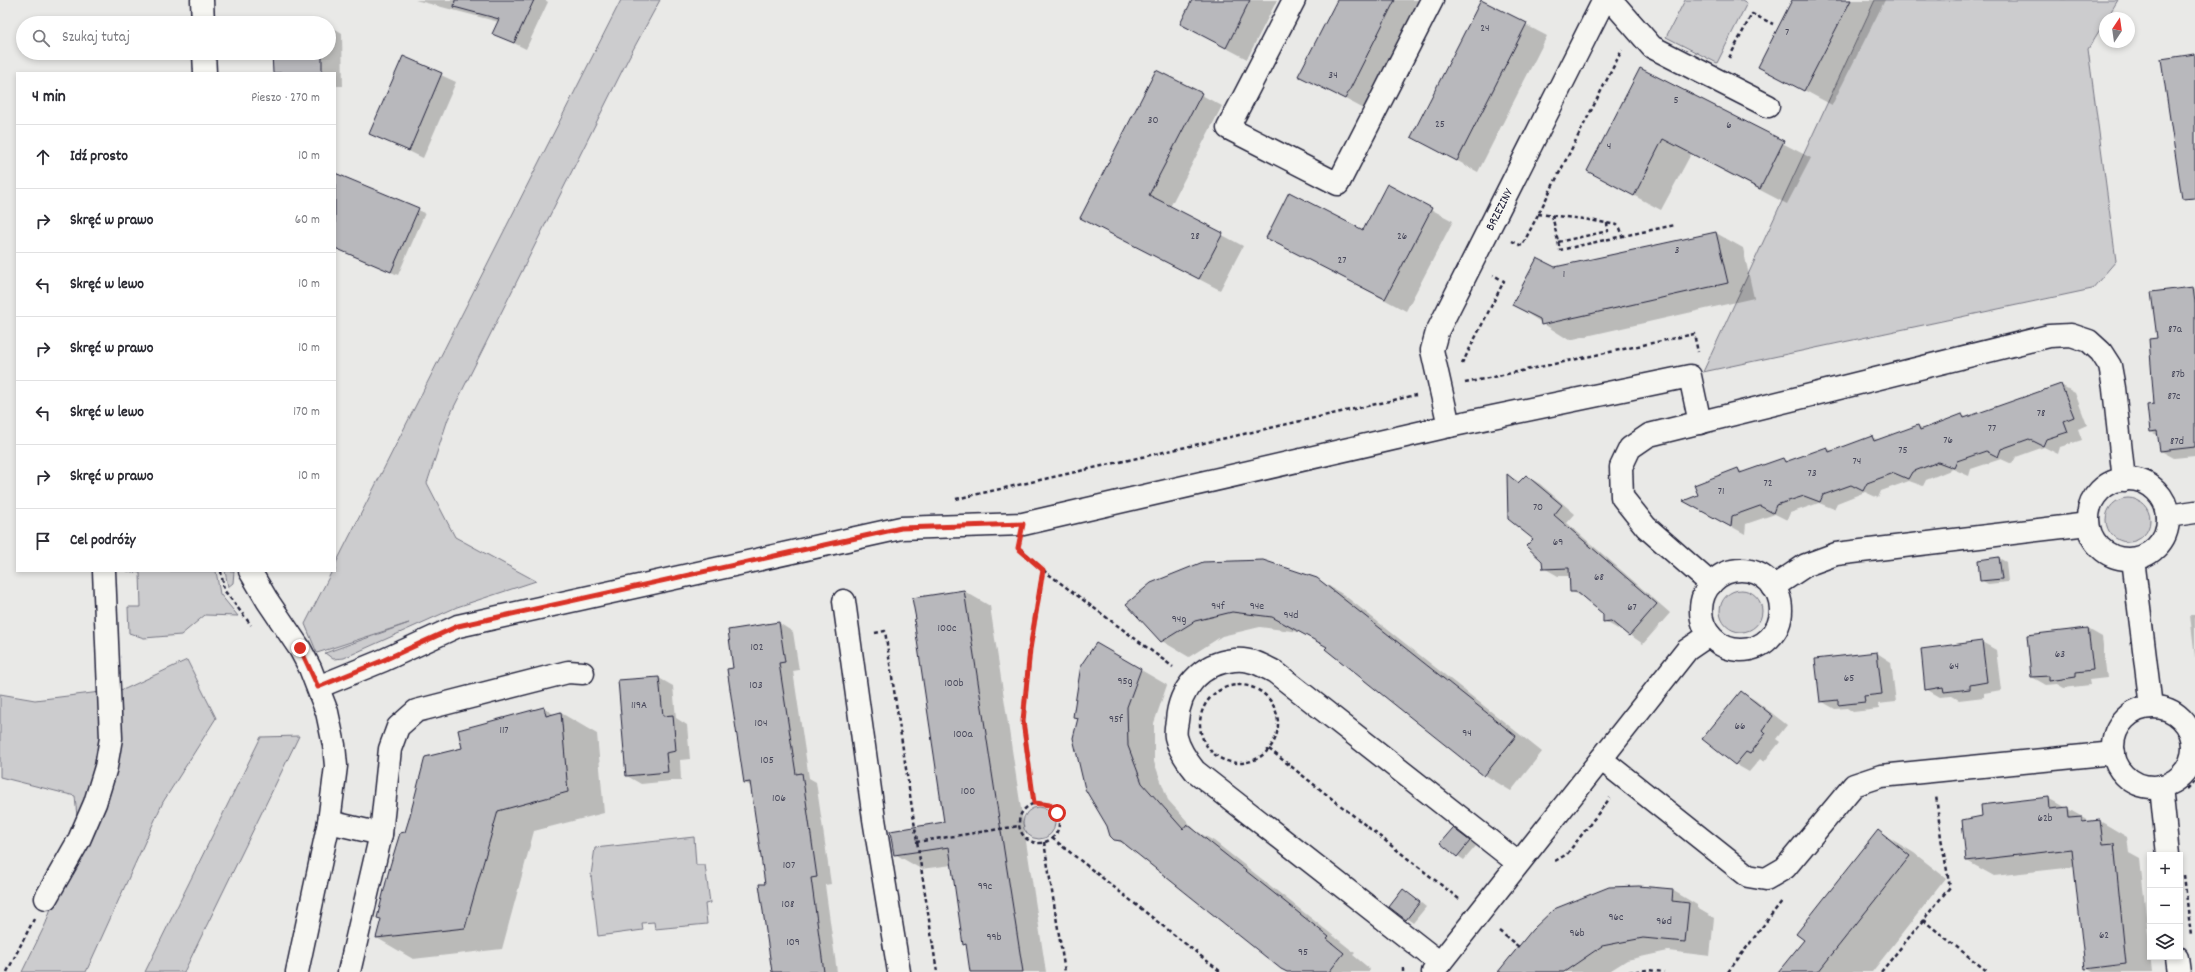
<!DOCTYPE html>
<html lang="pl">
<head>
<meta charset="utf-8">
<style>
  body { margin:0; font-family:Dekko,sans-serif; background:#f2f2f3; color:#2b2b33 }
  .controls { position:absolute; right:12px; bottom:12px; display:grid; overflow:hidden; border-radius:0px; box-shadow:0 2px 6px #0003 }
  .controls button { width:36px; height:36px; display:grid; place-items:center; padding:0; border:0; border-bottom:1px solid #e1e1e2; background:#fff; color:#2b2b33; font:20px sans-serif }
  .compass { position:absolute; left:2099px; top:12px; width:36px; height:36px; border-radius:50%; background:#fff; box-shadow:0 2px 6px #0003; rotate:13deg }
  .stop { position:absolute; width:12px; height:12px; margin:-9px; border:3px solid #d93025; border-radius:50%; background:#fff }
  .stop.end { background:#d93025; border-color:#fff; box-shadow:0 1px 4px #0008 }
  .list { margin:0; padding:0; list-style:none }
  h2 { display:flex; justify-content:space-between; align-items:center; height:52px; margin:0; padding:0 16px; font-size:17px }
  h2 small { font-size:13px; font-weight:400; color:#7c7c81 }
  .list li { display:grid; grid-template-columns:26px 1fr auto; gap:12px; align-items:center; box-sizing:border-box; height:64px; padding:0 16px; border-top:1px solid #e1e1e2 }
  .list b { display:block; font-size:15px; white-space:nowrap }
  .list em { font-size:13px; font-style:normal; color:#7c7c81 }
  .icon { flex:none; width:22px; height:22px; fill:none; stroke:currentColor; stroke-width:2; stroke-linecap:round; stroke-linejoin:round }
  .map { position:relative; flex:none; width:2195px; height:972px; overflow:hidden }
  .search { position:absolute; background:#fff; box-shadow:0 2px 6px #0003; left:16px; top:16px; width:320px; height:44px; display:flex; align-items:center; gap:10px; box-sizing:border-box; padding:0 14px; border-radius:22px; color:#7c7c81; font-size:15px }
  .panel { position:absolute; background:#fff; box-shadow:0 2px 6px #0003; left:16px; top:72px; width:320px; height:500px; border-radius:0px }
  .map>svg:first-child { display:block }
  .green { fill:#ccccce; stroke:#777784 }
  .shadow { fill:#0003 }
  .building { fill:#b8b8bc; stroke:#22223b }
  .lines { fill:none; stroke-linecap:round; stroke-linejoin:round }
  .minor-casing { stroke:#22223b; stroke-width:25 }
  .path { stroke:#22223b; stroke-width:2.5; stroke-dasharray:4 3; stroke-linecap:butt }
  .minor { stroke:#f6f6f2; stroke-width:22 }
  .route { stroke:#d93025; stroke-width:5 }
  .labels { text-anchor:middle; stroke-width:3; stroke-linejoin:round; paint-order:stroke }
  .number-label { font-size:11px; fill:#48485b }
  .street-label { font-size:13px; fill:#22223b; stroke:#f6f6f2 }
</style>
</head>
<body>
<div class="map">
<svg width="2195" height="972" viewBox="0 0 2195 972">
  <rect width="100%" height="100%" fill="#e9e9e7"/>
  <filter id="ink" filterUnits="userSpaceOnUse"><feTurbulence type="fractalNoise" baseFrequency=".025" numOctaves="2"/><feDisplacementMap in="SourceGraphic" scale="8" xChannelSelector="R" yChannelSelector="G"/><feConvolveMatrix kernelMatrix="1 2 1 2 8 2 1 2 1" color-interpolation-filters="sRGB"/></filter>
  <g filter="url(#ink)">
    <g class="green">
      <path d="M 621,0 L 660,0 L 629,57 L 448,419 L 427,483 L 455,537 L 536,581 L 457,607 L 344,658 L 333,659 L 325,653 L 409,623 L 317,653 L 305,624 L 332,571 L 335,571 L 335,565 Z"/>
      <path d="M 1685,0 L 1742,0 L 1747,3 L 1717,63 L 1666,37 Z"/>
      <path d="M 1875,0 L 2118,0 L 2088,49 L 2116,261 L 2092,289 L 1703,372 Z"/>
      <circle cx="2128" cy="520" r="22"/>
      <path d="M 127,571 L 216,571 L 220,594 L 238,616 L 205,615 L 181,635 L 144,638 L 129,633 L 128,607 L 141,607 L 140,573 Z"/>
      <path d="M 225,571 L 234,571 L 233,583 L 228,587 Z"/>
      <circle cx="1741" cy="611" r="21"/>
      <path d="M 187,660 L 216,718 L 163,802 L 86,972 L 22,972 L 46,923 L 78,827 L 75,796 L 0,777 L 0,694 L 35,700 L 125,689 Z"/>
      <path d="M 299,736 L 184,972 L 145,972 L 261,737 Z"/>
      <circle cx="1039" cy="823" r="16"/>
      <path d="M 694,837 L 696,865 L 705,865 L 710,903 L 705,904 L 707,924 L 655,929 L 654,922 L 642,923 L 643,930 L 598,936 L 591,875 L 595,848 Z"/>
    </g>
    <g class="shadow">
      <path d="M 415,0 L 545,0 L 548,2 L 526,49 L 493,33 L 499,22 Z"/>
      <path d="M 1194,0 L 1277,0 L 1247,59 L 1181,24 Z"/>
      <path d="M 1339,0 L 1422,0 L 1366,110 L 1300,75 Z"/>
      <path d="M 1792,0 L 1885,0 L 1832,105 L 1759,66 Z"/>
      <path d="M 1481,1 L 1547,36 L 1478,172 L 1413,137 Z"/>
      <path d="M 329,25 L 342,33 L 343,86 L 335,86 L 335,73 L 274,73 L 273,53 L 329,53 Z"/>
      <path d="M 404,58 L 456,82 L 423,158 L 371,133 Z"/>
      <path d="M 1641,70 L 1811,158 L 1787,204 L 1691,154 L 1661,210 L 1588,171 Z"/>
      <path d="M 1157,71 L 1222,106 L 1170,207 L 1243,246 L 1220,290 L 1081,218 Z"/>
      <path d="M 335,174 L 425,213 L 398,275 L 335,248 Z"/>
      <path d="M 1387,186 L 1453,221 L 1406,311 L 1267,237 L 1363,232 Z"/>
      <path d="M 1716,233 L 1743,248 L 1754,298 L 1569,340 L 1514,305 L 1555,268 Z"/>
      <path d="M 2193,288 L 2195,289 L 2195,456 L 2174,458 L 2161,451 L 2159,436 L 2151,432 L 2156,405 L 2158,339 Z"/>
      <path d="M 2061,385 L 2075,393 L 2087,425 L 2078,429 L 2082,440 L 2060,447 L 2058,454 L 2044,447 L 2016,457 L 2012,464 L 2001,459 L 1971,469 L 1969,476 L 1953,469 L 1926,480 L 1923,486 L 1909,481 L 1881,491 L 1878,498 L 1865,492 L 1837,503 L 1834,509 L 1819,503 L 1790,513 L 1787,520 L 1775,514 L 1746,524 L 1745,534 L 1698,508 L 1699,496 L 1738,469 L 1744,473 L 1783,459 L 1788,462 L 1827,448 L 1833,451 L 1872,437 L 1878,440 L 1918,426 L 1924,429 L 1962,415 L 1968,418 Z"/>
      <path d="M 1508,476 L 1520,482 L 1526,476 L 1540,484 L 1575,514 L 1567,523 L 1670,613 L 1643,644 L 1622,629 L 1618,629 L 1604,621 L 1604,614 L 1587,599 L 1571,591 L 1570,576 L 1558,576 L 1544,568 L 1543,560 Z"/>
      <path d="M 1999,558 L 2006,562 L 2008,582 L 1988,584 L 1981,580 L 1979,560 Z"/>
      <path d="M 1317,579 L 1344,595 L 1542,752 L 1511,791 L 1485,775 L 1328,647 L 1300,632 L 1260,627 L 1222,636 L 1189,657 L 1162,641 L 1128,604 Z"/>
      <path d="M 964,591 L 990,606 L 1046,972 L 971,972 L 967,946 L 964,944 L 952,865 L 921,869 L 895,854 L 945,823 Z"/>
      <path d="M 2190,615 L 2195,615 L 2195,658 Z"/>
      <path d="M 779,623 L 793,632 L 799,670 L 793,671 L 809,778 L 816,782 L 831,884 L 825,885 L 837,972 L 773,972 L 766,884 L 752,787 L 745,783 L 729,631 Z"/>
      <path d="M 2088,629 L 2102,637 L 2107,678 L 2089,680 L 2090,685 L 2064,688 L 2057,684 L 2046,685 L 2032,677 Z"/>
      <path d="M 1982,642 L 1996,650 L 2001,690 L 1984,693 L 1984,697 L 1959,700 L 1952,696 L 1940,697 L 1926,689 L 1922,649 Z"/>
      <path d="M 1096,644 L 1167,685 L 1154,723 L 1154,762 L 1168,800 L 1196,831 L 1214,841 L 1355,953 L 1353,955 L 1370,969 L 1368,972 L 1287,972 L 1132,849 L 1115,839 L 1078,719 L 1074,717 Z"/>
      <path d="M 1877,653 L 1891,662 L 1896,702 L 1878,704 L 1879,709 L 1853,712 L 1847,708 L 1835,709 L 1821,701 Z"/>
      <path d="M 659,678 L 673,686 L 676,718 L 687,725 L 690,759 L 680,760 L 681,780 L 641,784 L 627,776 Z"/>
      <path d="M 1741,692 L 1755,700 L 1787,725 L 1776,739 L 1780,742 L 1764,762 L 1760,759 L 1749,772 L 1735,764 Z"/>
      <path d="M 544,708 L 555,715 L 561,713 L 597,734 L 604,813 L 534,831 L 502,949 L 413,959 L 377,938 L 406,832 L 463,748 Z"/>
      <path d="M 2049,798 L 2091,822 L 2100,821 L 2127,837 L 2129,853 L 2140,859 L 2152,972 L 2093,972 L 2086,968 L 2075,867 L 1994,876 L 1967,861 L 1983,817 Z"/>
      <path d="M 1453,829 L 1476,846 L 1464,860 L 1458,856 Z"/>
      <path d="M 1878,831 L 1914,853 L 1946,878 L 1872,972 L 1779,972 L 1805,940 Z"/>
      <path d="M 1672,890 L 1697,905 L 1697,908 L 1714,918 L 1710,956 L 1668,951 L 1627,960 L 1608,972 L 1501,972 Z"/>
      <path d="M 1410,894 L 1426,907 L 1413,923 L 1390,907 Z"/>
    </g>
    <g class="building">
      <path d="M 455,0 L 534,0 L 514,43 L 492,34 L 499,19 L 454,7 Z"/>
      <path d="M 1192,0 L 1250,0 L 1226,48 L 1180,24 Z"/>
      <path d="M 1337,0 L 1395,0 L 1345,99 L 1298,76 Z"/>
      <path d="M 1481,0 L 1527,23 L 1457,161 L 1411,137 Z"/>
      <path d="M 1792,0 L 1851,0 L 1804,91 L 1758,67 Z"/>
      <rect x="272" y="20" width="50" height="3"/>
      <path d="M 272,53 L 322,53 L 322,73 L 273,73 Z"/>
      <path d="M 2195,54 L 2195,198 L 2182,199 L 2161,59 Z"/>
      <path d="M 403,56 L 442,73 L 409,151 L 369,134 Z"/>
      <path d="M 1640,68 L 1784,141 L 1760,189 L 1663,139 L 1634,196 L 1587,171 Z"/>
      <path d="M 1156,70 L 1202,93 L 1149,195 L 1223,233 L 1199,279 L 1080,218 Z"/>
      <path d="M 335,173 L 419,208 L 391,272 L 335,248 Z"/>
      <path d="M 1387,184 L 1432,208 L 1385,299 L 1266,238 L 1289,192 L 1363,230 Z"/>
      <path d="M 1716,232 L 1728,283 L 1541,325 L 1540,319 L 1512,305 L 1537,258 L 1555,267 Z"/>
      <path d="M 2193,287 L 2195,303 L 2195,447 L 2160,451 L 2157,431 L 2150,432 L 2147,405 L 2154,404 L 2149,339 L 2157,338 L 2151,292 Z"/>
      <path d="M 2061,384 L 2074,417 L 2064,421 L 2068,432 L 2046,439 L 2043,446 L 2029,439 L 2001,449 L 1998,457 L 1986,451 L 1957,461 L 1954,468 L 1938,462 L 1912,472 L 1908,479 L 1894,473 L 1867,483 L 1863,491 L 1851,485 L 1823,495 L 1820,502 L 1804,496 L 1776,505 L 1773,513 L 1760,506 L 1732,516 L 1731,527 L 1683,501 L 1698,495 L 1694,485 L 1738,468 L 1740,473 L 1783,458 L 1785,462 L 1827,447 L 1829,452 L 1872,436 L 1874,441 L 1918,425 L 1920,430 L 1962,414 L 1964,418 Z"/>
      <path d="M 1507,474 L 1518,483 L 1526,475 L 1562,505 L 1554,515 L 1657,604 L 1629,636 L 1611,621 L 1603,622 L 1603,614 L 1577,592 L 1570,592 L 1569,568 L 1543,569 L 1542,561 L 1526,546 L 1533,539 L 1508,519 Z"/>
      <path d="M 1999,557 L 2002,579 L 1980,581 L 1978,560 Z"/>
      <path d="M 1263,560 L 1317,578 L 1516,736 L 1484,776 L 1325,649 L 1327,647 L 1272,617 L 1232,612 L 1195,621 L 1161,642 L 1126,604 L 1151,583 L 1203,562 Z"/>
      <path d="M 964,590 L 998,812 L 1023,972 L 970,972 L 966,944 L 963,945 L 949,847 L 894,855 L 890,831 L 944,822 L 914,620 L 916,619 L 912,598 Z"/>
      <path d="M 779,622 L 785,662 L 779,663 L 796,774 L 802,773 L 817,877 L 811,878 L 824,972 L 772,972 L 759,884 L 765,884 L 750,782 L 744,783 L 727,669 L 733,668 L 728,630 Z"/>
      <path d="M 2088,628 L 2093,670 L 2076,672 L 2076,677 L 2049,681 L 2049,676 L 2031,677 L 2027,635 Z"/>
      <path d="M 1982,641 L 1987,682 L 1970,685 L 1970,689 L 1944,692 L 1943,687 L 1925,690 L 1921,649 Z"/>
      <path d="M 1096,643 L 1141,669 L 1127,707 L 1128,746 L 1142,783 L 1183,829 L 1187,824 L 1329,937 L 1327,939 L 1344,953 L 1329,972 L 1287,972 L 1281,969 L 1121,841 L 1114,840 L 1110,836 L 1107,826 L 1085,789 L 1073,738 L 1078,718 L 1073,717 L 1081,665 Z"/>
      <path d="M 1877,652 L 1882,694 L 1864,696 L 1865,702 L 1838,705 L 1838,700 L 1820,702 L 1815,659 Z"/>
      <path d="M 659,677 L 663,716 L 673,715 L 676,751 L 666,753 L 668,772 L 626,776 L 618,680 Z"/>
      <path d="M 1741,691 L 1773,716 L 1763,730 L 1766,733 L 1750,754 L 1746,752 L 1735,765 L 1702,739 Z"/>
      <path d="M 544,707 L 546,716 L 561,712 L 568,792 L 498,811 L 465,928 L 376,938 L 381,919 L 377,918 L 390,866 L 400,833 L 405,832 L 409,819 L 425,757 L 462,748 L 458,730 Z"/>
      <path d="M 2049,797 L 2050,809 L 2068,807 L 2069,818 L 2082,817 L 2082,822 L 2100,820 L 2103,844 L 2114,843 L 2126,964 L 2085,969 L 2072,849 L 1966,861 L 1962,820 L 1982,816 L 1981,805 Z"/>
      <path d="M 1453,828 L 1470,841 L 1457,857 L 1440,843 Z"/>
      <path d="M 1878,830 L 1910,856 L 1818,972 L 1778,972 L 1804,940 L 1796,934 Z"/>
      <path d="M 1639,886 L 1673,889 L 1672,901 L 1689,903 L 1685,942 L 1643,938 L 1602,946 L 1564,972 L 1498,972 L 1532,930 L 1554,909 L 1609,887 Z"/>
      <path d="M 1403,889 L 1420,902 L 1406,920 L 1389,907 Z"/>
    </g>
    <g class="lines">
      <g class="minor-casing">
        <g id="minor">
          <path d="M 202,0 L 203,23"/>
          <path d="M 1294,0 L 1228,128 L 1338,184 L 1432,0"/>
          <path d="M 1611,0 L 1652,47 L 1768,106"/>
          <path d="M 204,53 L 205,73"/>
          <path d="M 1449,426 L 1432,350 L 1437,332 L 1604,0"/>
          <circle cx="2128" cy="519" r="40"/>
          <path d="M 2168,516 L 2195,512"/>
          <path d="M 2133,559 L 2151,707"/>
          <circle cx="1741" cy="610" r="40"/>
          <path d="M 250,571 L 267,600 L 300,649 L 310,668 L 327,712 L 334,745 L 336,766 L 329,822 L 297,972"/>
          <path d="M 1711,584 L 1646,527 L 1622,497 L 1621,467 L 1630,448 L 1649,435 L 2049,336 L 2071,335 L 2089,341 L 2101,352 L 2110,366 L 2114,388 L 2124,480"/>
          <path d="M 1773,587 L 1806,565 L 1836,554 L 2088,524"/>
          <path d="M 844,601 L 874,819 L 899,972"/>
          <path d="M 318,687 L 384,660 L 458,626 L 901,528 L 1023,524 L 1449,426 L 1690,376 L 1700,423"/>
          <circle cx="2153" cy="747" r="40"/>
          <path d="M 1601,759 L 1748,876 L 1766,879 L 1785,868 L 1854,785 L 1881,776 L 2114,753"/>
          <path d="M 2161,786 L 2168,855"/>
          <path d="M 329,822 L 381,834"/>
          <path d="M 46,898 L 79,840 L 95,803 L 106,767 L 111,738 L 104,571"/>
          <path d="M 2177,957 L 2179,972"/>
          <path d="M 1440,963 L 1195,771 C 1187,761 1179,750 1176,737 C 1175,732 1176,726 1177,721 C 1179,689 1201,663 1234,660 C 1249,658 1262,665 1275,672 L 1518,863"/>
          <path d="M 349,972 L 381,834 L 390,749 L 398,727 L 416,711 L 568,672 L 583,673"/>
          <path d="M 1433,972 L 1687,650 L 1709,635"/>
        </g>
      </g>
      <g class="path">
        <path d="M 1729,58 L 1752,14 L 1773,24"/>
        <path d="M 1538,214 L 1584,219 L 1617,225 L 1620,228 L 1623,236 L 1675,225"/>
        <path d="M 1552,215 L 1560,250 L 1623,236"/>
        <path d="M 1512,241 L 1522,246 L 1622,50"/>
        <path d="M 1558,242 L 1608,231 L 1607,223"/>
        <path d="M 1462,364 L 1504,281 L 1493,275"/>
        <path d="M 1465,383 L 1694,334 L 1698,352"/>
        <path d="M 956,499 L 1416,395"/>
        <path d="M 1021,550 L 1043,570 L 1030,649 L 1023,721 L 1034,803"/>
        <path d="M 1043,570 L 1173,667"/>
        <path d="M 221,571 L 224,590 L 251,625"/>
        <path d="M 875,633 L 885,631 L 937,972"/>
        <circle cx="1239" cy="724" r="39"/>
        <path d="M 1269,749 L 1459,899"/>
        <path d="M 2187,789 L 2195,781"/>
        <circle cx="1039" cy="823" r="20"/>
        <path d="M 1052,838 L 1221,972"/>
        <path d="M 916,842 L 1019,826"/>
        <path d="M 1044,842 L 1065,972"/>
        <path d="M 1555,861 L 1567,854 L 1610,798"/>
        <path d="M 2184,875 L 2191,936"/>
        <path d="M 1923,920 L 1988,972"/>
        <path d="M 1499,931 L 1519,947"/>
        <path d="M 7,972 L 34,919"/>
        <path d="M 1403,972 L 1403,966"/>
        <path d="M 1629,972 L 1647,970 L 1664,972"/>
        <path d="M 1728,972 L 1782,901"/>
        <path d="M 1881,972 L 1950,887 L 1941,838 L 1936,795"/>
      </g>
      <use href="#minor" class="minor"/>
    </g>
  </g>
  <g class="lines" filter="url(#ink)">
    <path class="route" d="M 300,648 L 318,687 L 384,660 L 458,626 L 901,528 L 1023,524 L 1018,548 L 1043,570 L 1030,649 L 1023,721 L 1034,803 L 1050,805 L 1057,813"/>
  </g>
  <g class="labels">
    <g class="number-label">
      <text x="1485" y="31">24</text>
      <text x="1787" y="35">7</text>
      <text x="1333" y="78">34</text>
      <text x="1676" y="103">5</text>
      <text x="1153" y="123">30</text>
      <text x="1440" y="127">25</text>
      <text x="1729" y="128">6</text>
      <text x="1609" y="149">4</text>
      <text x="1195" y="239">28</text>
      <text x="1402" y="239">26</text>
      <text x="1677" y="253">3</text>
      <text x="1342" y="263">27</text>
      <text x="1564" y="277">1</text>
      <text x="2175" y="332">87a</text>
      <text x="2178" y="377">87b</text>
      <text x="2174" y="399">87c</text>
      <text x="2041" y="416">78</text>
      <text x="1992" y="431">77</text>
      <text x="1948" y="443">76</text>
      <text x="2177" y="444">87d</text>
      <text x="1903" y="453">75</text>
      <text x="1857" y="464">74</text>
      <text x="1812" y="476">73</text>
      <text x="1768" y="486">72</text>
      <text x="1721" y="494">71</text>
      <text x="1538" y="510">70</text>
      <text x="1558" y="545">69</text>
      <text x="1599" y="580">68</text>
      <text x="1218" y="609">94f</text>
      <text x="1257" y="609">94e</text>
      <text x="1632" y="610">67</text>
      <text x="1291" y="618">94d</text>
      <text x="1179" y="622">94g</text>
      <text x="947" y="631">100c</text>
      <text x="757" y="650">102</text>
      <text x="2060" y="657">63</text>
      <text x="1954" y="669">64</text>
      <text x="1849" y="681">65</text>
      <text x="1125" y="684">95g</text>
      <text x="954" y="686">100b</text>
      <text x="756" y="688">103</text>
      <text x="639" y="708">119A</text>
      <text x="1116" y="722">95f</text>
      <text x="761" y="726">104</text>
      <text x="1740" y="729">66</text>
      <text x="504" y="733">117</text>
      <text x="1467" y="736">94</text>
      <text x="963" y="737">100a</text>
      <text x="767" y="763">105</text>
      <text x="968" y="794">100</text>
      <text x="779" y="801">106</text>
      <text x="2045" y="821">62b</text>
      <text x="789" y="868">107</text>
      <text x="985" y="889">99c</text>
      <text x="788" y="907">108</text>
      <text x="1616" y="920">96c</text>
      <text x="1664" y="924">96d</text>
      <text x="1577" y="936">96b</text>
      <text x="2104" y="938">62</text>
      <text x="994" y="940">99b</text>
      <text x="793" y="945">109</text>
      <text x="1303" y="955">95</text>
    </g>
    <g class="street-label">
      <text transform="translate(1498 209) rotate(-63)" y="5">BRZEZINY</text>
    </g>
  </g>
</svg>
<div class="controls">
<button>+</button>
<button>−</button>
<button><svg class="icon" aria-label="layers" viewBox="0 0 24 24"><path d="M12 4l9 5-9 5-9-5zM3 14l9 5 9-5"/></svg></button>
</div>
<svg class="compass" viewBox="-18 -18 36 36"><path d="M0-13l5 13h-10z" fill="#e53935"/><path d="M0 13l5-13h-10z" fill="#7c7c81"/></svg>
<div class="stop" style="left:1057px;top:813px"></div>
<div class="stop end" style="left:300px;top:648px"></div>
<div class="search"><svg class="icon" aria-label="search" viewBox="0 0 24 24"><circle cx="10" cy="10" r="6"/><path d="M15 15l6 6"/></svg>Szukaj tutaj</div>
<section class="panel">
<h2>4 min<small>Pieszo · 270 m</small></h2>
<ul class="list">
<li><svg class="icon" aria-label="ahead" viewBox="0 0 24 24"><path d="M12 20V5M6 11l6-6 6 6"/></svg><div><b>Idź prosto</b></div><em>10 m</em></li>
<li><svg class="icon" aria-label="right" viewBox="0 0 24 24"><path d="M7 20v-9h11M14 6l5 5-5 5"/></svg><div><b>Skręć w prawo</b></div><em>60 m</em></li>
<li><svg class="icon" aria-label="left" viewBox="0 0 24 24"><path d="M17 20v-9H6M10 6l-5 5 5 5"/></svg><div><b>Skręć w lewo</b></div><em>10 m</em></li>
<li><svg class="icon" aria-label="right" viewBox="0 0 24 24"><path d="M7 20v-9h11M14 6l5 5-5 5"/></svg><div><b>Skręć w prawo</b></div><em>10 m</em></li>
<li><svg class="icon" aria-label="left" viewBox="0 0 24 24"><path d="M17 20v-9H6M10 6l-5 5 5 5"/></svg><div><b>Skręć w lewo</b></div><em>170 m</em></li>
<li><svg class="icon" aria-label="right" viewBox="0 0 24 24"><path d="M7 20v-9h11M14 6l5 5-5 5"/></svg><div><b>Skręć w prawo</b></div><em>10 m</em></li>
<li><svg class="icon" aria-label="arrive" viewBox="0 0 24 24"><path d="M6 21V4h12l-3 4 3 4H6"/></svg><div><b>Cel podróży</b></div></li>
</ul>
</section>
</div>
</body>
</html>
